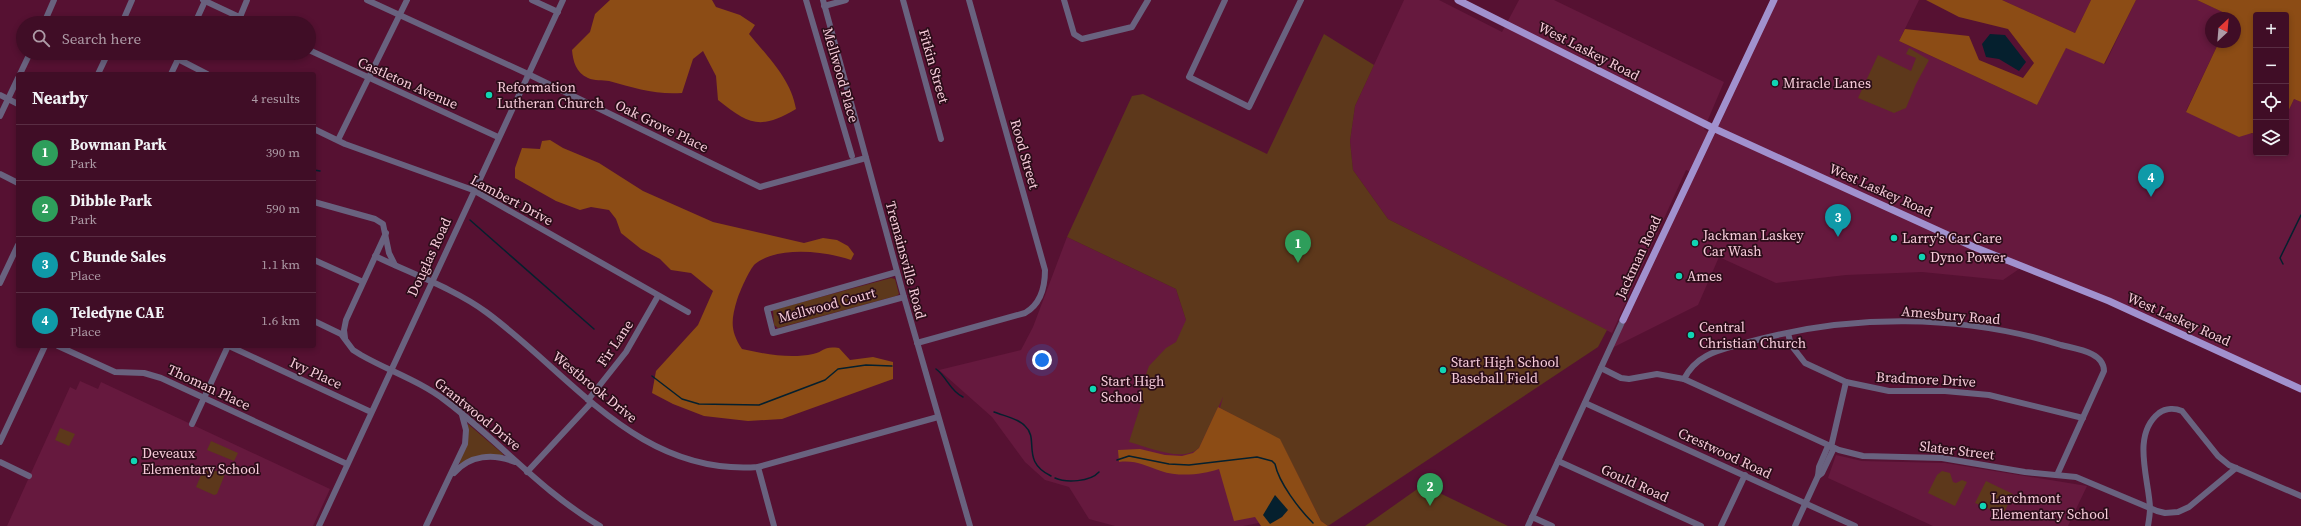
<!DOCTYPE html>
<html lang="en">
<head>
<meta charset="utf-8">
<style>
  body { margin:0; font-family:"Source Serif 4",serif; background:#47162e; color:#f1f3f6 }
  .controls { position:absolute; right:12px; top:12px; display:grid; overflow:hidden; border-radius:4px; box-shadow:0 2px 6px #0003 }
  .controls button { width:36px; height:36px; display:grid; place-items:center; padding:0; border:0; border-bottom:1px solid #592d43; background:#400d26; color:#f1f3f6; font:20px sans-serif }
  .compass { position:absolute; left:2205px; top:12px; width:36px; height:36px; border-radius:50%; background:#400d26; box-shadow:0 2px 6px #0003; rotate:26deg }
  .you { position:absolute; left:1042px; top:360px; width:14px; height:14px; margin:-10px; border:3px solid #fff; border-radius:50%; background:#1a73e8; box-shadow:0 0 0 6px #1a73e833 }
  .badge { display:grid; place-items:center; width:26px; height:26px; border-radius:50%; background:#bca0f2; color:#fff; font-size:13px; font-weight:700 }
  .pin { position:absolute; translate:-50% -33px; filter:drop-shadow(0 1px 2px #0008) }
  .pin::after { content:''; position:absolute; top:21px; width:14px; height:12px; background:inherit; clip-path:polygon(0 0,100% 0,50% 100%) }
  .list { margin:0; padding:0; list-style:none }
  h2 { display:flex; justify-content:space-between; align-items:center; height:52px; margin:0; padding:0 16px; font-size:17px }
  h2 small { font-size:13px; font-weight:400; color:#ae9ca7 }
  .list li { display:grid; grid-template-columns:26px 1fr auto; gap:12px; align-items:center; box-sizing:border-box; height:56px; padding:0 16px; border-top:1px solid #592d43 }
  .list b { display:block; font-size:15px; white-space:nowrap }
  .list p { margin:0; font-size:13px; white-space:nowrap; color:#ae9ca7 }
  .list em { font-size:13px; font-style:normal; color:#ae9ca7 }
  .icon { flex:none; width:22px; height:22px; fill:none; stroke:currentColor; stroke-width:2; stroke-linecap:round; stroke-linejoin:round }
  .map { position:relative; flex:none; width:2301px; height:526px; overflow:hidden }
  .search { position:absolute; background:#400d26; box-shadow:0 2px 6px #0003; left:16px; top:16px; width:300px; height:44px; display:flex; align-items:center; gap:10px; box-sizing:border-box; padding:0 14px; border-radius:22px; color:#ae9ca7; font-size:15px }
  .panel { position:absolute; background:#400d26; box-shadow:0 2px 6px #0003; left:16px; top:72px; width:300px; height:276px; border-radius:4px }
  .map>svg:first-child { display:block }
  .built { fill:#66193e }
  .green { fill:#5d381b }
  .forest { fill:#8c4c15 }
  .water { fill:#05202e }
  .lines { fill:none; stroke-linecap:round; stroke-linejoin:round }
  .stream { stroke:#05202e; stroke-width:1.5 }
  .minor { stroke:#69627f; stroke-width:6 }
  .major { stroke:#a191ce; stroke-width:7 }
  .poi-dot { fill:#10d5b4; stroke:#2b0d19; stroke-width:1.5 }
  .labels { text-anchor:middle; stroke-width:3.5; stroke-linejoin:round; paint-order:stroke }
  .street-label { font-size:14px; fill:#f7ccda; stroke:#2b0d19 }
  .poi-label { font-size:14px; fill:#f7ccda; stroke:#2b0d19; text-anchor:start }
</style>
</head>
<body>
<div class="map">
<svg width="2301" height="526" viewBox="0 0 2301 526">
  <rect width="100%" height="100%" fill="#561132"/>
  <g class="built">
    <path d="M 1404,0 L 1439,0 L 1502,32 L 1519,0 L 1554,0 L 1724,82 L 1704,129 L 1710,133 L 1774,0 L 1919,0 L 1899,41 L 2037,105 L 2066,47 L 2105,64 L 2136,0 L 2197,0 L 2231,16 L 2230,18 L 2211,18 L 2211,42 L 2219,42 L 2186,111 L 2256,135 L 2256,153 L 2286,153 L 2286,116 L 2294,99 L 2301,102 L 2301,389 L 2244,362 L 2022,267 L 2003,280 L 1922,272 L 1846,275 L 1776,283 L 1719,257 L 1698,305 L 1610,349 L 1691,172 L 1686,170 L 1612,333 L 1388,219 L 1353,170 L 1350,141 L 1355,106 Z"/>
    <path d="M 2002,0 L 2091,0 L 2075,33 Z"/>
    <path d="M 1067,237 L 1176,289 L 1186,320 L 1317,512 L 1243,526 L 1115,526 L 1089,519 L 1069,487 L 1045,480 L 1025,462 L 992,417 L 939,370 L 1021,350 L 1033,327 Z"/>
    <path d="M 80,381 L 98,389 L 101,382 L 330,489 L 313,526 L 7,526 L 70,387 L 76,390 Z"/>
    <path d="M 1836,455 L 1862,461 L 1945,463 L 2087,486 L 2068,526 L 1933,526 L 1828,478 Z"/>
  </g>
  <g class="green">
    <path d="M 1324,34 L 1374,65 L 1355,106 L 1350,141 L 1353,170 L 1388,219 L 1607,330 L 1598,347 L 1328,526 L 1321,521 L 1280,440 L 1220,408 L 1223,397 L 1199,448 C 1182,463 1149,447 1129,442 L 1141,404 L 1141,388 L 1149,366 L 1166,348 L 1176,342 L 1186,320 L 1176,289 L 1067,237 L 1132,96 L 1143,94 L 1267,154 Z"/>
    <path d="M 1909,48 L 1929,60 L 1916,84 L 1906,108 L 1894,113 L 1858,98 L 1878,55 L 1911,71 L 1916,58 L 1906,54 Z"/>
    <path d="M 891,278 L 895,279 L 899,294 L 896,296 L 778,328 L 774,325 L 773,310 Z"/>
    <path d="M 468,424 L 503,454 L 503,456 L 461,464 L 459,462 Z"/>
    <path d="M 60,428 L 75,434 L 69,446 L 55,440 Z"/>
    <path d="M 211,441 L 238,453 L 234,461 L 207,450 Z"/>
    <path d="M 208,470 L 217,471 L 225,474 L 217,494 L 214,495 L 196,487 L 201,475 Z"/>
    <path d="M 1942,471 L 1950,473 L 1953,482 L 1956,483 L 1962,480 L 1967,482 L 1955,506 L 1928,493 L 1937,475 Z"/>
    <path d="M 1986,481 L 2013,494 L 2003,515 L 1975,503 Z"/>
    <path d="M 1423,485 L 1508,526 L 1365,526 Z"/>
  </g>
  <g class="forest">
    <path d="M 610,0 L 712,0 L 716,7 L 740,15 L 755,25 L 749,34 C 767,56 791,79 796,109 C 761,130 749,125 718,100 L 716,76 L 703,51 L 693,59 L 682,93 C 656,95 634,88 609,81 C 603,80 594,81 588,78 C 576,73 573,61 572,50 L 590,32 L 595,14 Z"/>
    <path d="M 1926,0 L 2002,0 L 2075,33 L 2091,0 L 2136,0 L 2104,64 L 2066,48 L 2037,105 L 1899,41 L 1905,29 L 1969,36 L 1979,60 L 2023,78 L 2034,63 L 2008,29 L 1959,17 Z"/>
    <path d="M 2197,0 L 2301,0 L 2301,102 L 2294,99 L 2286,116 L 2286,15 L 2256,15 L 2256,135 L 2252,133 L 2239,137 L 2186,112 L 2219,42 L 2235,42 L 2235,18 L 2230,18 L 2231,16 Z"/>
    <path d="M 550,140 L 563,148 L 599,163 L 643,191 L 713,222 L 804,243 L 823,238 L 837,240 L 848,246 L 854,254 L 851,260 C 826,251 777,246 755,264 C 749,270 740,291 737,300 C 731,320 730,331 742,349 C 765,354 790,359 813,354 C 826,351 822,346 839,348 L 850,360 L 873,357 L 893,362 L 893,379 L 782,419 L 748,421 L 704,416 L 673,404 L 652,393 L 656,371 L 698,325 L 713,291 L 691,273 L 671,270 L 660,259 L 641,249 L 621,233 L 616,219 L 609,210 L 591,207 L 580,210 L 556,201 L 515,178 L 515,168 L 522,148 L 540,149 L 542,141 Z"/>
    <path d="M 1218,407 L 1280,439 L 1321,521 L 1328,526 L 1261,526 L 1255,517 L 1234,521 L 1219,469 C 1202,475 1178,477 1161,471 C 1145,466 1136,460 1119,462 L 1118,450 L 1140,449 L 1165,455 L 1182,456 L 1193,453 L 1199,448 Z"/>
  </g>
  <g class="water">
    <path d="M 1990,34 L 2005,35 L 2026,62 L 2019,71 L 1999,59 L 1986,57 L 1982,44 Z"/>
    <path d="M 1275,495 L 1288,510 L 1282,517 L 1270,524 L 1263,515 Z"/>
  </g>
  <g class="lines">
    <g class="stream">
      <path d="M 314,170 L 320,171"/>
      <path d="M 470,220 L 594,329"/>
      <path d="M 2283,264 L 2280,258 L 2301,215"/>
      <path d="M 936,369 C 947,377 950,391 963,397"/>
      <path d="M 652,376 L 682,399 L 699,404 L 759,405 L 825,380 L 838,369 L 866,365 L 892,366"/>
      <path d="M 994,412 C 1004,416 1018,418 1025,426 C 1040,439 1020,461 1051,476"/>
      <path d="M 1117,460 L 1129,456 L 1169,464 L 1189,465 L 1257,457 L 1272,461 L 1275,464 C 1279,483 1299,509 1313,523"/>
      <path d="M 1055,478 C 1066,483 1090,482 1099,472"/>
    </g>
    <g class="minor">
      <path d="M 203,0 L 252,23"/>
      <path d="M 367,0 L 528,74 L 760,187 L 866,158"/>
      <path d="M 532,0 L 558,12"/>
      <path d="M 806,0 L 852,156"/>
      <path d="M 823,0 L 904,297 L 970,526"/>
      <path d="M 903,0 L 941,139"/>
      <path d="M 1064,0 L 1074,34 L 1082,39 L 1132,27 L 1148,0"/>
      <path d="M 1225,0 L 1189,77 L 1249,107 L 1301,0"/>
      <path d="M 824,6 L 846,0"/>
      <path d="M 240,17 L 247,0"/>
      <path d="M 44,23 L 54,0"/>
      <path d="M 122,23 L 132,0"/>
      <path d="M 195,23 L 205,1"/>
      <path d="M 309,50 L 498,137"/>
      <path d="M 178,59 L 207,74"/>
      <path d="M 20,74 L 30,53"/>
      <path d="M 98,74 L 108,53"/>
      <path d="M 171,74 L 181,53"/>
      <path d="M 0,95 L 18,104"/>
      <path d="M 0,116 L 18,78"/>
      <path d="M 314,129 L 345,144 L 473,190 L 688,312"/>
      <path d="M 338,140 L 407,0"/>
      <path d="M 0,174 L 18,183"/>
      <path d="M 314,202 L 375,219 L 383,224 L 389,253 L 395,265"/>
      <path d="M 375,256 C 410,273 455,289 486,312 C 572,375 638,476 758,467 L 938,417"/>
      <path d="M 314,260 L 363,282"/>
      <path d="M 897,272 L 767,309 L 773,333 L 904,297"/>
      <path d="M 0,283 L 18,245"/>
      <path d="M 314,321 L 341,334 L 353,350 L 361,355 C 389,371 420,381 446,401 C 499,441 542,492 600,526"/>
      <path d="M 1788,333 L 1791,345 L 1805,363 L 1846,382 L 1889,391 L 1945,391 L 1989,395 L 2083,418"/>
      <path d="M 345,338 L 344,330 L 346,320 L 386,233"/>
      <path d="M 917,343 L 1025,313 C 1041,304 1045,286 1045,270 L 969,0"/>
      <path d="M 58,346 L 115,372 L 144,373 L 161,378 L 347,464"/>
      <path d="M 229,346 L 371,412"/>
      <path d="M 1601,368 L 1621,378 L 1629,379 L 1657,374 L 1684,379 L 1839,450 L 1863,456 L 1942,458 L 2025,472 L 2076,477 L 2157,511 L 2165,513 L 2178,512 L 2189,507 L 2236,468"/>
      <path d="M 1684,379 C 1698,352 1722,350 1749,342 C 1850,314 1961,314 2061,345 C 2076,349 2104,352 2104,371 L 2057,475"/>
      <path d="M 588,400 L 626,352 L 658,296"/>
      <path d="M 1585,403 L 1855,526"/>
      <path d="M 192,424 L 228,346"/>
      <path d="M 0,442 L 45,346"/>
      <path d="M 1831,447 L 1846,382"/>
      <path d="M 1558,461 L 1701,526"/>
      <path d="M 0,462 L 29,476"/>
      <path d="M 758,467 L 774,526"/>
      <path d="M 527,472 L 591,403"/>
      <path d="M 454,473 C 470,455 493,453 515,462"/>
      <path d="M 1818,476 L 1822,473 L 1834,448"/>
      <path d="M 1532,517 L 1552,526"/>
      <path d="M 319,526 L 563,0"/>
      <path d="M 426,526 L 465,444 L 466,430 L 462,415"/>
      <path d="M 1528,526 L 1623,320"/>
      <path d="M 1721,526 L 1745,475"/>
      <path d="M 1795,526 L 1818,476 L 1819,467 L 1828,446"/>
      <path d="M 2148,526 C 2149,520 2150,514 2150,508 C 2149,479 2131,435 2159,413 C 2166,408 2175,408 2182,411 L 2218,456 L 2229,465 L 2301,496"/>
    </g>
    <g class="major">
      <path d="M 1458,0 L 1713,128 L 1974,247 L 2109,301 L 2301,389"/>
      <path d="M 1623,320 L 1774,0"/>
    </g>
  </g>
  <g class="poi-dot">
    <circle cx="1775" cy="83" r="4"/>
    <circle cx="489" cy="95" r="4"/>
    <circle cx="1894" cy="238" r="4"/>
    <circle cx="1695" cy="243" r="4"/>
    <circle cx="1922" cy="257" r="4"/>
    <circle cx="1679" cy="276" r="4"/>
    <circle cx="1691" cy="335" r="4"/>
    <circle cx="1443" cy="370" r="4"/>
    <circle cx="1093" cy="389" r="4"/>
    <circle cx="134" cy="461" r="4"/>
    <circle cx="1983" cy="506" r="4"/>
  </g>
  <g class="labels">
    <g class="street-label">
      <text transform="translate(1589 51) rotate(27)" y="5">West Laskey Road</text>
      <text transform="translate(934 66) rotate(74)" y="5">Fitkin Street</text>
      <text transform="translate(841 75) rotate(74)" y="5">Mellwood Place</text>
      <text transform="translate(408 83) rotate(24)" y="5">Castleton Avenue</text>
      <text transform="translate(662 126) rotate(26)" y="5">Oak Grove Place</text>
      <text transform="translate(1025 154) rotate(74)" y="5">Rood Street</text>
      <text transform="translate(1881 190) rotate(24)" y="5">West Laskey Road</text>
      <text transform="translate(512 200) rotate(28)" y="5">Lambert Drive</text>
      <text transform="translate(429 257) rotate(-65)" y="5">Douglas Road</text>
      <text transform="translate(1638 257) rotate(-65)" y="5">Jackman Road</text>
      <text transform="translate(906 260) rotate(75)" y="5">Tremainsville Road</text>
      <text transform="translate(827 305) rotate(-15)" y="5">Mellwood Court</text>
      <text transform="translate(1951 315) rotate(5)" y="5">Amesbury Road</text>
      <text transform="translate(2179 319) rotate(24)" y="5">West Laskey Road</text>
      <text transform="translate(615 343) rotate(-56)" y="5">Fir Lane</text>
      <text transform="translate(316 373) rotate(25)" y="5">Ivy Place</text>
      <text transform="translate(1926 379) rotate(3)" y="5">Bradmore Drive</text>
      <text transform="translate(209 387) rotate(25)" y="5">Thoman Place</text>
      <text transform="translate(595 387) rotate(39)" y="5">Westbrook Drive</text>
      <text transform="translate(478 414) rotate(39)" y="5">Grantwood Drive</text>
      <text transform="translate(1957 450) rotate(7)" y="5">Slater Street</text>
      <text transform="translate(1725 453) rotate(25)" y="5">Crestwood Road</text>
      <text transform="translate(1635 483) rotate(24)" y="5">Gould Road</text>
    </g>
    <g class="poi-label">
      <text x="1783" y="88">Miracle Lanes</text>
      <text x="497" y="92">Reformation<tspan x="497" dy="16">Lutheran Church</tspan></text>
      <text x="1703" y="240">Jackman Laskey<tspan x="1703" dy="16">Car Wash</tspan></text>
      <text x="1902" y="243">Larry's Car Care</text>
      <text x="1930" y="262">Dyno Power</text>
      <text x="1687" y="281">Ames</text>
      <text x="1699" y="332">Central<tspan x="1699" dy="16">Christian Church</tspan></text>
      <text x="1451" y="367">Start High School<tspan x="1451" dy="16">Baseball Field</tspan></text>
      <text x="1101" y="386">Start High<tspan x="1101" dy="16">School</tspan></text>
      <text x="142" y="458">Deveaux<tspan x="142" dy="16">Elementary School</tspan></text>
      <text x="1991" y="503">Larchmont<tspan x="1991" dy="16">Elementary School</tspan></text>
    </g>
  </g>
</svg>
<div class="controls">
<button>+</button>
<button>−</button>
<button><svg class="icon" aria-label="locate" viewBox="0 0 24 24"><circle cx="12" cy="12" r="6"/><path d="M12 2v4M12 18v4M2 12h4M18 12h4"/></svg></button>
<button><svg class="icon" aria-label="layers" viewBox="0 0 24 24"><path d="M12 4l9 5-9 5-9-5zM3 14l9 5 9-5"/></svg></button>
</div>
<svg class="compass" viewBox="-18 -18 36 36"><path d="M0-13l5 13h-10z" fill="#e53935"/><path d="M0 13l5-13h-10z" fill="#ae9ca7"/></svg>
<div class="you"></div>
<div class="pin badge" style="left:1298px;top:263px;background:#2e9e5b">1</div>
<div class="pin badge" style="left:1430px;top:506px;background:#2e9e5b">2</div>
<div class="pin badge" style="left:1838px;top:237px;background:#0f9aa8">3</div>
<div class="pin badge" style="left:2151px;top:197px;background:#0f9aa8">4</div>
<div class="search"><svg class="icon" aria-label="search" viewBox="0 0 24 24"><circle cx="10" cy="10" r="6"/><path d="M15 15l6 6"/></svg>Search here</div>
<section class="panel">
<h2>Nearby<small>4 results</small></h2>
<ul class="list">
<li><span class="badge" style="background:#2e9e5b">1</span><div><b>Bowman Park</b><p>Park</p></div><em>390 m</em></li>
<li><span class="badge" style="background:#2e9e5b">2</span><div><b>Dibble Park</b><p>Park</p></div><em>590 m</em></li>
<li><span class="badge" style="background:#0f9aa8">3</span><div><b>C Bunde Sales</b><p>Place</p></div><em>1.1 km</em></li>
<li><span class="badge" style="background:#0f9aa8">4</span><div><b>Teledyne CAE</b><p>Place</p></div><em>1.6 km</em></li>
</ul>
</section>
</div>
</body>
</html>
